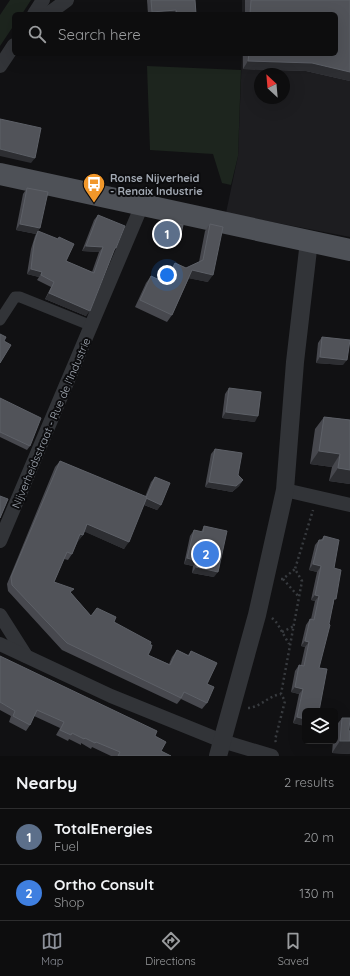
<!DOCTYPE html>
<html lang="en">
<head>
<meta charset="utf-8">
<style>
  body { margin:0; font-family:Quicksand,sans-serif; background:#161617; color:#f1f3f6 }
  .controls { position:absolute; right:12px; bottom:12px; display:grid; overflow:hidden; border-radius:6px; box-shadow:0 4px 16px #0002 }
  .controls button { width:36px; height:36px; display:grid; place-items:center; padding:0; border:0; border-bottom:1px solid #2d2d2e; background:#0d0d0e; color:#f1f3f6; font:20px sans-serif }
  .compass { position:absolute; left:254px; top:68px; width:36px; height:36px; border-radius:50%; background:#0d0d0e; box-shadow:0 4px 16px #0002; rotate:334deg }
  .you { position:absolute; left:167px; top:275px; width:14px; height:14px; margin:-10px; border:3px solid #fff; border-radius:50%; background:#1a73e8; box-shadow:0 0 0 6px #1a73e833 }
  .badge { display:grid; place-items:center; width:26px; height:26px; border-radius:50%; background:#8c9099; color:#fff; font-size:13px; font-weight:700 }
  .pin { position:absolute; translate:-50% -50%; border:2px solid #fff; box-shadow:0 1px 4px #0006 }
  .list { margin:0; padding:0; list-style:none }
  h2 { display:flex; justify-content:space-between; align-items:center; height:52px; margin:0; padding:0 16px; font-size:17px }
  h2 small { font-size:13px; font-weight:400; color:#9a9c9e }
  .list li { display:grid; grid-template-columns:26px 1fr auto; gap:12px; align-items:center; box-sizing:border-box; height:56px; padding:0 16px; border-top:1px solid #2d2d2e }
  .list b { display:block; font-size:15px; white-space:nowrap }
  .list p { margin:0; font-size:13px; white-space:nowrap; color:#9a9c9e }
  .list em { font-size:13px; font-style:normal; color:#9a9c9e }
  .icon { flex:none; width:22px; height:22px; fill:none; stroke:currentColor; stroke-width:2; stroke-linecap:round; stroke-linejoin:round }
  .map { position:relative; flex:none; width:350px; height:756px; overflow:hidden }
  .search { position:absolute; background:#0d0d0e; box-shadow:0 4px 16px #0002; left:12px; right:12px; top:12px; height:44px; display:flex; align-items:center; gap:10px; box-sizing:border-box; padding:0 14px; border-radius:6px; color:#9a9c9e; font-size:15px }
  .sheet { height:164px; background:#0d0d0e }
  nav { display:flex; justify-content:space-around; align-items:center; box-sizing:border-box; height:56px; border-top:1px solid #2d2d2e; background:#0d0d0e; font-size:11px; color:#9a9c9e }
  nav a { display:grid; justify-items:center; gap:2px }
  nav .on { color:#8c9099 }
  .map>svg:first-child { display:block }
  .built { fill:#1d1d20; fill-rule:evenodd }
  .green { fill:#1d251e }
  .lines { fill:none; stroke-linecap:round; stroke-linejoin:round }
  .path { stroke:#383b3f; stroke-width:2.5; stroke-dasharray:2 3; stroke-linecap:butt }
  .pedestrian { stroke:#323438; stroke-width:11 }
  .minor { stroke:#323438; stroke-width:14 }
  .tertiary { stroke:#323438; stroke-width:18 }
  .primary { stroke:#4e5157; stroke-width:22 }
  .wall { fill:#47484e }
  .shaded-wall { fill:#2d2e32 }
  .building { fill:#515359; stroke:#5d6067 }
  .labels { text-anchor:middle; stroke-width:4; stroke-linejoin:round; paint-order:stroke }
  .poi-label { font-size:11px; font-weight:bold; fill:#a2a9b3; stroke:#0c0c0e; text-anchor:start }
  .street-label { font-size:11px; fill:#a2a9b3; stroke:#0c0c0e }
</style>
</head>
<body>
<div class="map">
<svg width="350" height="756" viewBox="0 0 350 756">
  <rect width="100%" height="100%" fill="#111113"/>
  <path class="built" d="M 242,0 L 350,0 L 350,237 L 226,213 L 238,156 L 242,54 L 336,54 L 336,14 L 242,14 ZM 260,74 L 284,74 L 284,98 L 260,98 Z"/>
  <g class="green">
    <path d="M 10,0 L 31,0 L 22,14 L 14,14 L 14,25 L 0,46 L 0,15 Z"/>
    <path d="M 147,66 L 241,70 L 238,156 L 231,185 L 222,183 L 213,154 L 150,150 Z"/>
  </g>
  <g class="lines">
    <g class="path">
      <path d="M 281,579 L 283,579 L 295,569"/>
      <path d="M 283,579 L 299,597"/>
      <path d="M 272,618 L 277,623 L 289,644"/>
      <path d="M 282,632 L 294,626"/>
      <path d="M 248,708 C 261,707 268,696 281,694"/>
      <path d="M 276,742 L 275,740 L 285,701 L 281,694 L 302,581 L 295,569 L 313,510"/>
    </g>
    <path class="pedestrian" d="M 0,320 L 15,297 L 20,297 L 92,326"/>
    <g class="minor">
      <path d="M 34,14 L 43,0"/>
      <path d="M 48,14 L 67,0"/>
      <path d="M 0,66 L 14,45"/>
      <path d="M 285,490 L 350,505"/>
      <path d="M 0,541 L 142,205"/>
      <path d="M 0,615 L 26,656"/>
      <path d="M 0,644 L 111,696 L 222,741 L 272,756"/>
    </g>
    <path class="tertiary" d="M 218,756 L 257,615 L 285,490 L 295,362 L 309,241"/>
    <path class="primary" d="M 0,174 L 350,250"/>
  </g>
  <g class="wall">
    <path d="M 147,0 L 195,0 L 196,14 L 148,14 Z"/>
    <path d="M 245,0 L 350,0 L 350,81 L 306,71 L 243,69 L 243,54 L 336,54 L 336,14 L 245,14 Z"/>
    <path d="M 27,188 L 38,231 L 66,261 L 92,272 L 99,252 L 82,251 L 94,220 L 98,215 L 113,253 L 86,316 L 45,299 L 51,287 L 37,280 L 39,277 L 27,274 L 31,249 L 35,236 L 36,234 L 16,230 L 23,194 Z"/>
    <path d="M 163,221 L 180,239 L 178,241 L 158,238 L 161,224 Z"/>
    <path d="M 210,224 L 208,282 L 189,278 L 172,315 L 167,322 L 135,307 L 146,283 L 151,276 L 165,282 L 170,270 L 175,263 L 186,268 L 199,262 L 205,231 Z"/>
    <path d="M 322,337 L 343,365 L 316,363 L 318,343 Z"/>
    <path d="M 229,388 L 255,422 L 222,418 L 225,394 Z"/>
    <path d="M 0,398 L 30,446 L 27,450 L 0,437 Z"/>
    <path d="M 324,417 L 350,420 L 350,484 L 329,481 L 332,467 L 310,464 L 315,429 Z"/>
    <path d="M 215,449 L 243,480 L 239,486 L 232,492 L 205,487 L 211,454 Z"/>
    <path d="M 60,461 L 145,497 L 151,482 L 155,477 L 161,505 L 157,510 L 144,505 L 124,549 L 84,531 L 83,535 L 78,541 L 72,554 L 68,560 L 64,559 L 54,582 L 71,593 L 91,616 L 114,622 L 150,645 L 148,655 L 169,664 L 172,657 L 177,650 L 188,655 L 191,651 L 207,684 L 207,703 L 202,709 L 181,699 L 177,704 L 62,650 L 8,591 L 7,584 L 55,467 Z"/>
    <path d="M 204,526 L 214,577 L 192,573 L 193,566 L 184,564 L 190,536 L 194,530 L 201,532 Z"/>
    <path d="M 324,536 L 334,568 L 334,602 L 305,711 L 305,726 L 293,723 L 299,694 L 291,692 L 295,671 L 299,665 L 301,665 L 305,647 L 301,646 L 306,625 L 310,619 L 311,619 L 315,601 L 311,600 L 317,572 L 309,570 L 315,545 L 319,540 L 321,540 Z"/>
    <path d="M 0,656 L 155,736 L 161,751 L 171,756 L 111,756 L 92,747 L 91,749 L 81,743 L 81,745 L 69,739 L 68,741 L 56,735 L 60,728 L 34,716 L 30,725 L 26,731 L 9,722 L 11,716 L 0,710 Z"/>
    <path d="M 342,718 L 350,732 L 350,754 L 332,753 L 333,741 L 335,741 L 335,727 Z"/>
  </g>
  <g class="shaded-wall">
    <path d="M 176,10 L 174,14 L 150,14 L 152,12 Z"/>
    <path d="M 248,61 L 312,63 L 350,72 L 350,81 L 306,71 L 243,69 Z"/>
    <path d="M 0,149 L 35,158 L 31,163 L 0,156 Z"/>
    <path d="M 20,224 L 40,228 L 36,234 L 16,230 Z"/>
    <path d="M 160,235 L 180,239 L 178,241 L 158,238 Z"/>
    <path d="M 86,246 L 103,247 L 99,252 L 82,251 Z"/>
    <path d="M 31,269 L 42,272 L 39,277 L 27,274 Z"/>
    <path d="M 192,270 L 213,275 L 208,282 L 187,278 Z"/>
    <path d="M 49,293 L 90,311 L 86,316 L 45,299 Z"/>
    <path d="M 320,357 L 347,360 L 343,365 L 316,363 Z"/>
    <path d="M 226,412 L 258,416 L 255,422 L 222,418 Z"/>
    <path d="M 319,451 L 340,454 L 332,467 L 310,464 Z"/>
    <path d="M 338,468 L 350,470 L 350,484 L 329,481 Z"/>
    <path d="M 243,480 L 239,486 L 232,492 L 205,487 L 209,482 Z"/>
    <path d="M 146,498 L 161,505 L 157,510 L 142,504 Z"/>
    <path d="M 87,524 L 129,542 L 124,549 L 83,531 Z"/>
    <path d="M 80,534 L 83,535 L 78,541 L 76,540 Z"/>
    <path d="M 187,558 L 197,561 L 193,566 L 184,564 Z"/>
    <path d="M 313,564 L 321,566 L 317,572 L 309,570 Z"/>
    <path d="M 196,567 L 218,572 L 214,577 L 192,573 Z"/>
    <path d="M 315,595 L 319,596 L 315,601 L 311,600 Z"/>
    <path d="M 305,641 L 309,642 L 305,647 L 301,646 Z"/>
    <path d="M 295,687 L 303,689 L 299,694 L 291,692 Z"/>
    <path d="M 297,717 L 305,719 L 305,726 L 293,723 Z"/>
    <path d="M 340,741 L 350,741 L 350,754 L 332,753 Z"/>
  </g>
  <g class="building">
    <path d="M 151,0 L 195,0 L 196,14 L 177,14 L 176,10 L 152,12 Z"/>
    <path d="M 251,0 L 350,0 L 350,72 L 312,63 L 248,61 L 249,54 L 336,54 L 336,14 L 250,14 Z"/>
    <path d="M 0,119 L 41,128 L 35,158 L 0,149 Z"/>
    <path d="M 27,188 L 48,192 L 40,228 L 20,224 Z"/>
    <path d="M 98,215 L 125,226 L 116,248 L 115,248 L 90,311 L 49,293 L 54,282 L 41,275 L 42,272 L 31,269 L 34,243 L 38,231 L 58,239 L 59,237 L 74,244 L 66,261 L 94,273 L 103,247 L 86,246 Z"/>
    <path d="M 163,221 L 183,225 L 180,239 L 160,235 Z"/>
    <path d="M 210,224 L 223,227 L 213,275 L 192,270 L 172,315 L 140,300 L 151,276 L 166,283 L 175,263 L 186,268 L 203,260 Z"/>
    <path d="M 0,334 L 6,337 L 4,341 L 11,345 L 0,363 Z"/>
    <path d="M 322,337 L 350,340 L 347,360 L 320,357 Z"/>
    <path d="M 229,388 L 261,392 L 258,416 L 226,412 Z"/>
    <path d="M 0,398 L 41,418 L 30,446 L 0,432 Z"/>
    <path d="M 324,417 L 350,420 L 350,470 L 338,468 L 340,454 L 319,451 Z"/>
    <path d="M 215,449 L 242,453 L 238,475 L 243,480 L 236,486 L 209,482 Z"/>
    <path d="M 60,461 L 147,497 L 129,542 L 87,524 L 83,535 L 80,534 L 72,554 L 67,552 L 54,582 L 74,589 L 70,592 L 91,616 L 97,608 L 116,617 L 114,622 L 151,642 L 150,645 L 152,645 L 151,649 L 148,655 L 170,665 L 177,650 L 189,656 L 191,651 L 217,663 L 207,684 L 214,687 L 207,703 L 184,692 L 181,698 L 67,643 L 12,585 L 11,577 Z"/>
    <path d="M 155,477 L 170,483 L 161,505 L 146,498 Z"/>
    <path d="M 0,496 L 8,499 L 0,518 Z"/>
    <path d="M 204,526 L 227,531 L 218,572 L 196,567 L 197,561 L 187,558 L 194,530 L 203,532 Z"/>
    <path d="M 324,536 L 339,540 L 334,568 L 341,570 L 336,599 L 334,599 L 329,624 L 330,625 L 319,668 L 327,669 L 319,711 L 305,711 L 305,719 L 297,717 L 303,689 L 295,687 L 299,665 L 304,666 L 309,642 L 305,641 L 310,619 L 314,620 L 319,596 L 315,595 L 321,566 L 313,564 L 319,540 L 323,540 Z"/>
    <path d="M 0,656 L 157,731 L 155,736 L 166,742 L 161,751 L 171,756 L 118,756 L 120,752 L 96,742 L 95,743 L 85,738 L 84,739 L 72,733 L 71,735 L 60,730 L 64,722 L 37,710 L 30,725 L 13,716 L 15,711 L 0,702 Z"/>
    <path d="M 342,718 L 350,718 L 349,730 L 350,732 L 350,741 L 340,741 Z"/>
  </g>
  <defs>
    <g id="bus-pin" transform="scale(1.15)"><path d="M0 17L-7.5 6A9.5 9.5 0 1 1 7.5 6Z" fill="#f1972a" stroke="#0c0c0e"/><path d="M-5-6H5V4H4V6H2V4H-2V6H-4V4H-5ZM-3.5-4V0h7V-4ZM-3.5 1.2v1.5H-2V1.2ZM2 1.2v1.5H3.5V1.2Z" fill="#fff"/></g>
  </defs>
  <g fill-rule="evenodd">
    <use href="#bus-pin" x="94" y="184"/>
  </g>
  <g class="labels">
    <g class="poi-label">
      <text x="110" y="182">Ronse Nijverheid<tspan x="110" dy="13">- Renaix Industrie</tspan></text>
    </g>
    <g class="street-label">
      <text transform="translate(51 423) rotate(-67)" y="4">Nijverheidsstraat - Rue de l'Industrie</text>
    </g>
  </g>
</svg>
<div class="controls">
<button><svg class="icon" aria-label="layers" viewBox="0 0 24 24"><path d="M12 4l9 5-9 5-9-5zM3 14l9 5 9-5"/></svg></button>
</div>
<svg class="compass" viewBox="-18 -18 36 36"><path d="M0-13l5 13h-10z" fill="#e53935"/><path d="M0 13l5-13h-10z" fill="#9a9c9e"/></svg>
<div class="you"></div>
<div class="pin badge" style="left:167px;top:234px;background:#5c6f8a">1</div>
<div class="pin badge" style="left:206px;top:554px;background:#3f7fe0">2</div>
<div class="search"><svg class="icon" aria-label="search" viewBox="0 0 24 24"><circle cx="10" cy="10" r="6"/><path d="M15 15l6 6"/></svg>Search here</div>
</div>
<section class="sheet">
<h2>Nearby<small>2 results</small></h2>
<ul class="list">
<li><span class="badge" style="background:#5c6f8a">1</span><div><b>TotalEnergies</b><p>Fuel</p></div><em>20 m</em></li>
<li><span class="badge" style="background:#3f7fe0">2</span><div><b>Ortho Consult</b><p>Shop</p></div><em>130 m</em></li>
</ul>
</section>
<nav>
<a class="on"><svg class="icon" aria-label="map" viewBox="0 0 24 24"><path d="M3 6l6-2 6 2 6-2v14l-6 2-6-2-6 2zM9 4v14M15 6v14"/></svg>Map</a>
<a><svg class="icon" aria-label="directions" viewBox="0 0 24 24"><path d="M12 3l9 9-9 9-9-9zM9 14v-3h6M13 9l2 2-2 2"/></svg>Directions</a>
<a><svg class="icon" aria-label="saved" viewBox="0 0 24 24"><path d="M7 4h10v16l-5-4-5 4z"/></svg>Saved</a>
</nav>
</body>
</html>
